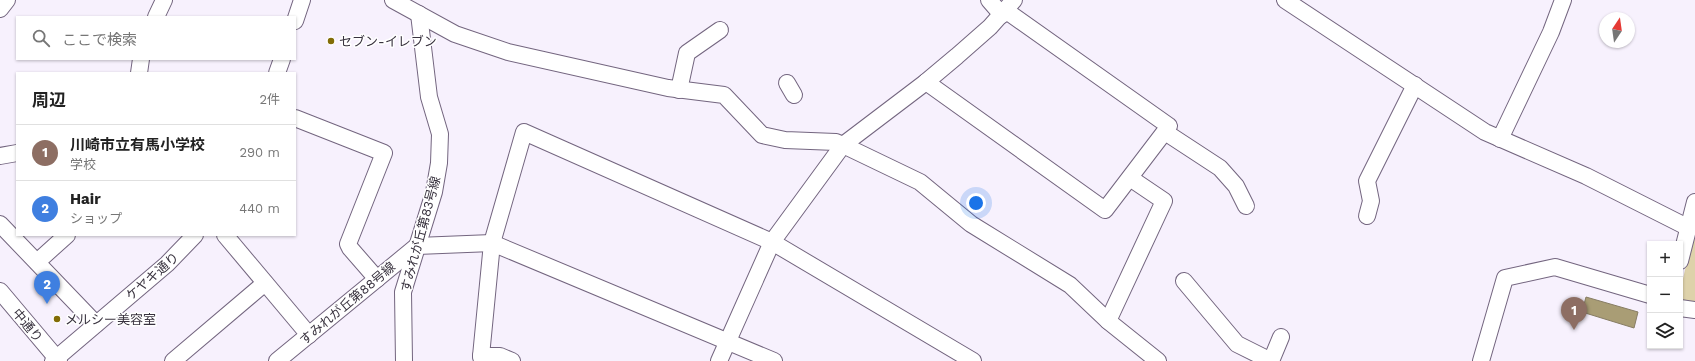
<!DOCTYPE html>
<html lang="ja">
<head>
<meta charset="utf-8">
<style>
  body { margin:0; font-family:"Work Sans","Noto Sans JP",sans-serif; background:#f6f6f6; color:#222 }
  .controls { position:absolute; right:12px; bottom:12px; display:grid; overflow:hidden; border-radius:0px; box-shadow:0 1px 3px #0004 }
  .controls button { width:36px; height:36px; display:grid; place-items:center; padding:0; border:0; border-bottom:1px solid #e0e0e0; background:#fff; color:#222; font:20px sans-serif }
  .compass { position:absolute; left:1599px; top:12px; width:36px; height:36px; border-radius:50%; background:#fff; box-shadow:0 1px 3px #0004; rotate:13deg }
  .you { position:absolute; left:976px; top:203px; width:14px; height:14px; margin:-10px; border:3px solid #fff; border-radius:50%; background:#1a73e8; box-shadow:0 0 0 6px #1a73e833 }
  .badge { display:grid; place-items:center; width:26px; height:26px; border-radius:50%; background:#0f766e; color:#fff; font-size:13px; font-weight:700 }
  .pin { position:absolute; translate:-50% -33px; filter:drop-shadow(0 1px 2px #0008) }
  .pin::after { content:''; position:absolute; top:21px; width:14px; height:12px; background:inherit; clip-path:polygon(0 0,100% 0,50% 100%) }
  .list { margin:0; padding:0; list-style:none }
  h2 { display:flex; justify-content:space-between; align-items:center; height:52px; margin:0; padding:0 16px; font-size:17px }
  h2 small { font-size:13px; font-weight:400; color:#767676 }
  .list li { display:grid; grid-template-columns:26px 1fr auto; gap:12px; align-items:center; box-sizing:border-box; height:56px; padding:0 16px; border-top:1px solid #e0e0e0 }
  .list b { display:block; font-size:15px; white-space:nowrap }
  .list p { margin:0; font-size:13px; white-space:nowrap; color:#767676 }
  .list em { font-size:13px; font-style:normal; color:#767676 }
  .icon { flex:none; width:22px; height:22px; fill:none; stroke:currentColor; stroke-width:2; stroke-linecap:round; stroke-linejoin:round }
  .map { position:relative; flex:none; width:1695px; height:361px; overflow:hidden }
  .search { position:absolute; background:#fff; box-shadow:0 1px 3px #0004; left:16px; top:16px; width:280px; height:44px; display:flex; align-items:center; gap:10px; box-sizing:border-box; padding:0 14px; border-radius:0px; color:#767676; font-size:15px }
  .panel { position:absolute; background:#fff; box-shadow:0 1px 3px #0004; left:16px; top:72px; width:280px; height:164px; border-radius:0px }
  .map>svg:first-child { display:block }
  .green { fill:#ded2aa }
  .water { fill:#a99d75; stroke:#877d64 }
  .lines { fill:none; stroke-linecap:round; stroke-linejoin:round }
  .minor-casing { stroke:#73657f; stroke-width:18 }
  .minor { stroke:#fff; stroke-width:16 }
  .poi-dot { fill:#826c06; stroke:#fff; stroke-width:1.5 }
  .labels { text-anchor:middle; stroke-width:3; stroke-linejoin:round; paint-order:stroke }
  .poi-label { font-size:13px; fill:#38323e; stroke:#fff; text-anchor:start }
  .street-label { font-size:13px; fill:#38323e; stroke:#fff }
</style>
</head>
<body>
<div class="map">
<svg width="1695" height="361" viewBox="0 0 1695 361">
  <rect width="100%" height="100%" fill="#f7f1fd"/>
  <path class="green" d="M 1695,226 L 1695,305 L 1682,303 L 1680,299 L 1680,292 Z"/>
  <path class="water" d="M 1586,297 L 1638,312 L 1634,328 L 1582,312 Z"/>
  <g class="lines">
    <g class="minor-casing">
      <g id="minor">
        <path d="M 393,0 L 455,34 L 508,52 L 668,88 L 724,95 L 762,135 L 785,140 L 836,142 L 843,145 L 920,182 L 971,224 L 1070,285 L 1108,321 L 1158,361"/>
        <path d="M 989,0 L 1002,15"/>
        <path d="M 1285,0 L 1485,132 L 1586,176 L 1689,228"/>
        <path d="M 0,9 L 7,0"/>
        <path d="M 156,17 L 164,0"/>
        <path d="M 295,21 L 302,0"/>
        <path d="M 139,73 L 141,59"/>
        <path d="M 277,73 L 282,59"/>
        <path d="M 926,82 L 1105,210 L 1169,126 L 1005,10"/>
        <path d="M 787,83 L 794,95"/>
        <path d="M 679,90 L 687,53 L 720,30"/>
        <path d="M 295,118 L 384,153 L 348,244 L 350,248 L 377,279"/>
        <path d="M 1165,132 L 1220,168 L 1236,186 L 1246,206"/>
        <path d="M 1500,139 L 1551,32 L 1563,0"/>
        <path d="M 0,156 L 17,153"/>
        <path d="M 1367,216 L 1371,201 L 1367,181 L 1415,85"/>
        <path d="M 0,224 L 96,324"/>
        <path d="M 225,235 L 309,335"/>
        <path d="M 1680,261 L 1695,202"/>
        <path d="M 37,262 L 67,235"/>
        <path d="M 1184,281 L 1237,344 L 1271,361"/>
        <path d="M 0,291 L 59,361"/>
        <path d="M 1680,308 L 1695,310"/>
        <path d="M 1108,321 L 1164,201 L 1130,178"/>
        <path d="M 481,356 L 500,356 L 512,361"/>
        <path d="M 53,361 L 167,264 L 195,235"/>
        <path d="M 173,361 L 265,283"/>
        <path d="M 277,361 L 417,246 L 492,243 L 774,361"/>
        <path d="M 404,361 L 403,292 L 434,192 L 439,163 L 440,134 L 429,97 L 419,14"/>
        <path d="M 482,361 L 481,356 L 492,243 L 524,132 L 772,242 L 973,361"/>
        <path d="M 719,361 L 772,242 L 843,145 L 926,82 L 957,56 L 990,27 L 1014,0"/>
        <path d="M 1271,361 L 1281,337"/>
        <path d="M 1481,361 L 1505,278 L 1555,267 L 1650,295"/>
      </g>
    </g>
    <use href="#minor" class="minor"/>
  </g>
  <g class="poi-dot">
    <circle cx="331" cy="41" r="4"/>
    <circle cx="57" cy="319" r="4"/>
  </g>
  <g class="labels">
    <g class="poi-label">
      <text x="339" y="46">セブン-イレブン</text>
      <text x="65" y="324">メルシー美容室</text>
    </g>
    <g class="street-label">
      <text transform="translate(420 234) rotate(-75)" y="5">すみれが丘第83号線</text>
      <text transform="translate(152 276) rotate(-41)" y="5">ケヤキ通り</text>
      <text transform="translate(347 303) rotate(-40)" y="5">すみれが丘第88号線</text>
      <text transform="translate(28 325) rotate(50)" y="5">中通り</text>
    </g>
  </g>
</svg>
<div class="controls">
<button>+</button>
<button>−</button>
<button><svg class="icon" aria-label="layers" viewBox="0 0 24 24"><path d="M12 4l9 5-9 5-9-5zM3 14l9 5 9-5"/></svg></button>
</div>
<svg class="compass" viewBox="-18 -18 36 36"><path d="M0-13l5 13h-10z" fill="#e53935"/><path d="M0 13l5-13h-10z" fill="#767676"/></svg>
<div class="you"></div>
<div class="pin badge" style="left:1574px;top:330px;background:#8d6e63">1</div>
<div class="pin badge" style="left:47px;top:304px;background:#3f7fe0">2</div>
<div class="search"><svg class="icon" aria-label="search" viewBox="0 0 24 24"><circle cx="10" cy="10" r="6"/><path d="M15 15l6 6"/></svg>ここで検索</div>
<section class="panel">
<h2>周辺<small>2件</small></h2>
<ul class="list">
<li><span class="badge" style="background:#8d6e63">1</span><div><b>川崎市立有馬小学校</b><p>学校</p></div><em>290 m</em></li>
<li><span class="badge" style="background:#3f7fe0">2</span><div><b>Hair</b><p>ショップ</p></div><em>440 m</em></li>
</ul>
</section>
</div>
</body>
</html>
